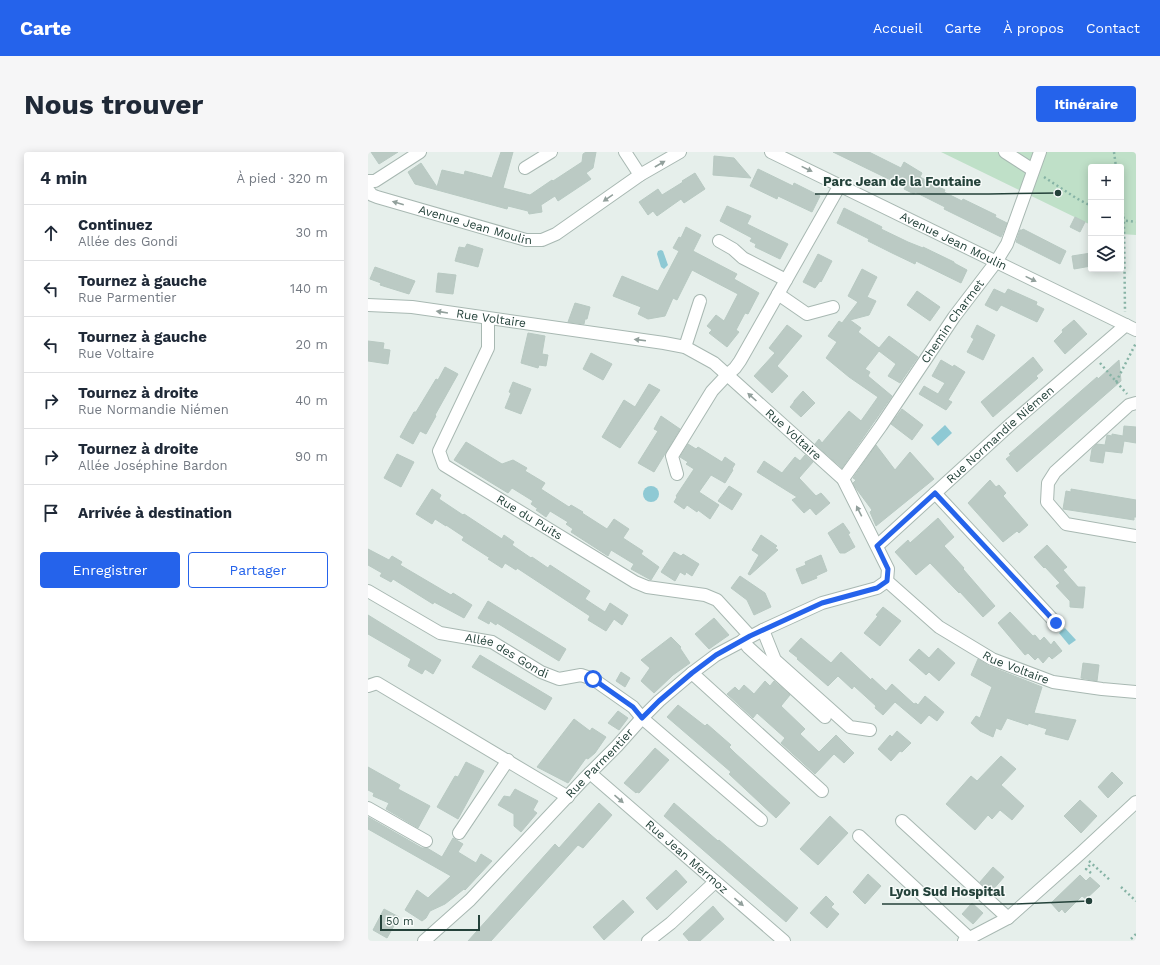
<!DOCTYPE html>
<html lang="fr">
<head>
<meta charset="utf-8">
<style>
  body { margin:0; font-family:"Work Sans",sans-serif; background:#f6f6f7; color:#1f2937 }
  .controls { position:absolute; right:12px; top:12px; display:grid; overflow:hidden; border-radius:4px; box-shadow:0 2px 10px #0003 }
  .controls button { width:36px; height:36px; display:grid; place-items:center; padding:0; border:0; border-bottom:1px solid #e0e1e3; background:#fff; color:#1f2937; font:20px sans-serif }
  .scale { position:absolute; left:12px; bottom:10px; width:100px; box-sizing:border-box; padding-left:4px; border:2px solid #24423a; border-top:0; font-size:11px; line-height:14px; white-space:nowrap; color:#24423a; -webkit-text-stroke:3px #f7fbf9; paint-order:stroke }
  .stop { position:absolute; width:12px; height:12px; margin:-9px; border:3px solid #2563eb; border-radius:50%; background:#fff }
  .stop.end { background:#2563eb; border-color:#fff; box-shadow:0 1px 4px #0008 }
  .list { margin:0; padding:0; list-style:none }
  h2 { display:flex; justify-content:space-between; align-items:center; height:52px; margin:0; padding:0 16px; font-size:17px }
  h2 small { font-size:13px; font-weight:400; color:#747a83 }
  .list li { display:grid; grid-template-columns:26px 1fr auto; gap:12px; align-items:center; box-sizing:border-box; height:56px; padding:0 16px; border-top:1px solid #e0e1e3 }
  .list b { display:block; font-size:15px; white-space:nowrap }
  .list p { margin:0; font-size:13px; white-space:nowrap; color:#747a83 }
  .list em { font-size:13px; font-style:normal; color:#747a83 }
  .actions { display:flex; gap:8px; padding:12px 16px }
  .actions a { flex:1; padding:9px 0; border:1px solid #2563eb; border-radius:4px; text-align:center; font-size:14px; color:#2563eb }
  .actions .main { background:#2563eb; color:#fff }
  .icon { flex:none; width:22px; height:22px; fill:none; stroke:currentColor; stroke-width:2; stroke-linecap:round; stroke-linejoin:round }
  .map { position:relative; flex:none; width:768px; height:789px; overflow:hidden; border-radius:4px }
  header { display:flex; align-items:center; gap:24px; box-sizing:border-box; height:56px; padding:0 20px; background:#2563eb; color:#fff }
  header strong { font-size:19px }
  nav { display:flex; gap:22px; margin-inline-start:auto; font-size:14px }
  .intro { display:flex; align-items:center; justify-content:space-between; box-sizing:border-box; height:96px; padding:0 24px }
  h1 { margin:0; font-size:28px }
  .button { padding:10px 18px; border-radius:4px; background:#2563eb; color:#fff; font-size:14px; font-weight:700 }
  main { display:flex; gap:24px; padding:0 24px }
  aside { flex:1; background:#fff; border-radius:4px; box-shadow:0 2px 10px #0003 }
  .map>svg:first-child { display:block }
  .green { fill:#bfe0c8 }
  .water { fill:#8ec9d4 }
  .building { fill:#bbcac4; stroke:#b8c9c2 }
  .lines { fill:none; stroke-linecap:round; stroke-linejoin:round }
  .minor-casing { stroke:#a8b8b2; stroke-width:14 }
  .path { stroke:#86b3a5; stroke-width:2.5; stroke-dasharray:2 3; stroke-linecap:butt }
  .minor { stroke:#fff; stroke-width:12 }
  .oneway { fill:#92a09c }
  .route { stroke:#2563eb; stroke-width:5 }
  .labels { text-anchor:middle; stroke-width:3; stroke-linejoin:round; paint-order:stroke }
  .street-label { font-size:12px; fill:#24423a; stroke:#f7fbf9 }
  .leader { fill:none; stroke:#24423a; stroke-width:1.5 }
  .callout-dot { fill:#24423a; stroke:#f7fbf9; stroke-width:1.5 }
  .callout-label { font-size:13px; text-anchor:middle; font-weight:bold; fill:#24423a; stroke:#f7fbf9; stroke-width:3; stroke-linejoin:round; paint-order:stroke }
</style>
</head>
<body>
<header>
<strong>Carte</strong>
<nav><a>Accueil</a><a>Carte</a><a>À propos</a><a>Contact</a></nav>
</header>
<div class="intro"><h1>Nous trouver</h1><a class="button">Itinéraire</a></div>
<main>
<aside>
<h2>4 min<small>À pied · 320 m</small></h2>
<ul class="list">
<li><svg class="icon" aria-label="ahead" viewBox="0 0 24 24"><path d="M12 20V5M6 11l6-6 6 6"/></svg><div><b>Continuez</b><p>Allée des Gondi</p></div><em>30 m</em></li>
<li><svg class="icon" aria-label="left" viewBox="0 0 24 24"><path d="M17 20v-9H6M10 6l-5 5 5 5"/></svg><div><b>Tournez à gauche</b><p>Rue Parmentier</p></div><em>140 m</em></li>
<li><svg class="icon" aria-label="left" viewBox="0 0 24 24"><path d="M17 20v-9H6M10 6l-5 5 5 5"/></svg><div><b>Tournez à gauche</b><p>Rue Voltaire</p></div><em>20 m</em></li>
<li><svg class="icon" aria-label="right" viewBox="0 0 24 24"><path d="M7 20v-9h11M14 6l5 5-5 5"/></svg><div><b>Tournez à droite</b><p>Rue Normandie Niémen</p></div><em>40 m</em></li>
<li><svg class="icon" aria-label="right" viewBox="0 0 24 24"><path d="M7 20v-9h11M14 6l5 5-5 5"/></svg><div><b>Tournez à droite</b><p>Allée Joséphine Bardon</p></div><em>90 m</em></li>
<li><svg class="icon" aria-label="arrive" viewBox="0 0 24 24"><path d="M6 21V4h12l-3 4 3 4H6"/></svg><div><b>Arrivée à destination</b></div></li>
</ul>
<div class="actions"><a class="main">Enregistrer</a><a>Partager</a></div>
</aside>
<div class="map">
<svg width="768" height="789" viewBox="0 0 768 789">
  <rect width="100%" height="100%" fill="#e6efeb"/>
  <path class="green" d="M 573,0 L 768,0 L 768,83 L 753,82 L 753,15 L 723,15 L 723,73 Z"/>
  <g class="water">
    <path d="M 293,98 L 295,99 L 300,113 L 296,117 L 293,115 L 289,102 L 290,99 Z"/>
    <path d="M 577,273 L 584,281 L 570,294 L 563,286 Z"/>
    <circle cx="283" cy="342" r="8"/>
    <path d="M 697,476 L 708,488 L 701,493 L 691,481 Z"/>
  </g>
  <g class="building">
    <path d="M 3,0 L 30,0 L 11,12 Z"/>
    <path d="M 133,0 L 145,0 L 135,36 L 162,43 L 184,28 L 185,29 L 214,10 L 215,2 L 218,0 L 228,0 L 225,16 L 218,21 L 223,27 L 190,49 L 187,44 L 173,53 L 174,60 L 161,62 L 160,59 L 140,54 L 139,57 L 47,32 L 40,20 L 53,11 L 69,35 L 74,18 L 96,23 L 97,19 L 124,26 Z"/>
    <path d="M 465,0 L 501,0 L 533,16 L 536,10 L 554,21 L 552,25 L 577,38 L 576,40 L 594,49 L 595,47 L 628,63 L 627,65 L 639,71 L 634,83 L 633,85 L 576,57 L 577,55 L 547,40 L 546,42 L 536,37 L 537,35 Z"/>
    <path d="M 346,4 L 366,6 L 383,26 L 345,23 Z"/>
    <path d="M 390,17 L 425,34 L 426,31 L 452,44 L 444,60 L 410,44 L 409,47 L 382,34 Z"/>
    <path d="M 327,21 L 337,37 L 316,51 L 313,47 L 289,64 L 285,59 L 280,63 L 271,50 L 290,37 L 294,43 L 315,30 L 314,29 Z"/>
    <path d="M 359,54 L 383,64 L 379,72 L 420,92 L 412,107 L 387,95 L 388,92 L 382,89 L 384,86 L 352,69 Z"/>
    <path d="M 476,56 L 514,75 L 513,77 L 540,90 L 555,96 L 555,95 L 586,110 L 586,111 L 599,118 L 593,131 L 548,109 L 547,112 L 524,101 L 500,89 L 501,87 L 469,71 Z"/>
    <path d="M 707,65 L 717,70 L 712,80 L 702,75 Z"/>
    <path d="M 318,75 L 333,83 L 325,99 L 369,122 L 366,127 L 391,141 L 380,162 L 377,161 L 368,178 L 371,180 L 359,195 L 341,181 L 344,178 L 339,174 L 348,163 L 356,169 L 370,142 L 324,118 L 309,148 L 305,146 L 297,164 L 280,167 L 270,162 L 273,155 L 245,144 L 254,124 L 290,139 L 311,99 L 305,96 L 311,85 L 313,86 Z"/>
    <path d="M 655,77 L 698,99 L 692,112 L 648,90 L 652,78 L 654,78 Z"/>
    <path d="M 99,92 L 115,97 L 110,115 L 87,109 L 91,95 L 97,96 Z"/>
    <path d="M 723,101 L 723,114 L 706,117 L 704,104 Z"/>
    <path d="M 450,102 L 464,109 L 453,130 L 452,129 L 447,136 L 435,130 Z"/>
    <path d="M 7,115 L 47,129 L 41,142 L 12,133 L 13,131 L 2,127 Z"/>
    <path d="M 494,117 L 509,125 L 499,145 L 508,149 L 501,163 L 482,168 L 493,176 L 490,180 L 511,196 L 521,184 L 550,205 L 532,231 L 520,224 L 528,212 L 511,199 L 497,217 L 502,220 L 500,224 L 524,244 L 474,316 L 447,292 L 451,287 L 454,291 L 481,259 L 493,269 L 510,245 L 481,225 L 458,206 L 469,190 L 460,184 L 471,169 L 474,171 L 490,150 L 480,144 Z"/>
    <path d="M 70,121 L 88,123 L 85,142 L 68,140 Z"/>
    <path d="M 626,137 L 637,142 L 640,137 L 669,150 L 668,153 L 676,157 L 669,170 L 633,153 L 629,159 L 617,153 Z"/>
    <path d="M 549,139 L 572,155 L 562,169 L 539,153 Z"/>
    <path d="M 207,151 L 222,155 L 219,167 L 217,167 L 216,172 L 200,170 Z"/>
    <path d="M 706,168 L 719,182 L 697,202 L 686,189 L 695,180 L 694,178 Z"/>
    <path d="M 419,173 L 434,184 L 409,214 L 420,224 L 404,241 L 386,224 L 407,201 L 401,196 Z"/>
    <path d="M 609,173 L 627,183 L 615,208 L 599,200 L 606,187 L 603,185 Z"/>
    <path d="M 160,181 L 177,184 L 174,202 L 180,203 L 178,214 L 171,213 L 170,216 L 153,211 Z"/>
    <path d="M 0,189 L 16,191 L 15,197 L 22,198 L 20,212 L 0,209 Z"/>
    <path d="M 223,201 L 244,212 L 235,228 L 215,217 Z"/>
    <path d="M 665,205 L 675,218 L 668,224 L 670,226 L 625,265 L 613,250 Z"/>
    <path d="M 573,208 L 585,215 L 586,213 L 597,220 L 580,248 L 584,250 L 578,258 L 551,242 L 556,234 L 570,242 L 577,231 L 564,224 Z"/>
    <path d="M 751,208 L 753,229 L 649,320 L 638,307 L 643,303 L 641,302 L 729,225 L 730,227 Z"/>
    <path d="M 77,215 L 90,222 L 67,263 L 68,264 L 58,282 L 52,279 L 45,292 L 32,285 L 46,260 L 48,260 L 68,227 L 70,228 Z"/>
    <path d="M 145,230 L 163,237 L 153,262 L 137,256 L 143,241 L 141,240 Z"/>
    <path d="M 281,232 L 292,238 L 252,296 L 234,285 L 256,248 L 267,255 Z"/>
    <path d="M 435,239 L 447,251 L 433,265 L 422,255 L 426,250 L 426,249 Z"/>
    <path d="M 534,257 L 555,273 L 544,288 L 523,272 Z"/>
    <path d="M 293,264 L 312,277 L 286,320 L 270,311 L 290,279 L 286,277 Z"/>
    <path d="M 756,274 L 768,275 L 768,291 L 756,289 L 754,301 L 737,299 L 735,311 L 722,309 L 724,297 L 729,292 L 737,293 L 739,283 L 744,284 L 744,282 L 755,284 Z"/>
    <path d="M 98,290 L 134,312 L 145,308 L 159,316 L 157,319 L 177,331 L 173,337 L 201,355 L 203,353 L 215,360 L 214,361 L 239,377 L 246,367 L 261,377 L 255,386 L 275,399 L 273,402 L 291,415 L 283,428 L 263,417 L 266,412 L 243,398 L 240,404 L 203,380 L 205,377 L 198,372 L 200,370 L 182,359 L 178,365 L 168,358 L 170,357 L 163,352 L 165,349 L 144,336 L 140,341 L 86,308 Z"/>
    <path d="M 320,292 L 328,297 L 330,295 L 354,310 L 357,305 L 367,312 L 364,317 L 365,318 L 357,331 L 343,323 L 331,340 L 351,353 L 342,367 L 330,358 L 329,360 L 319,353 L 316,357 L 306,350 L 309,345 L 308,344 L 326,317 L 318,312 L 320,310 L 312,305 Z"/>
    <path d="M 508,293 L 527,318 L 542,300 L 566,327 L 508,374 L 502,360 L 504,358 L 487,335 L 485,331 L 488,328 L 485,326 Z"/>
    <path d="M 29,302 L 46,310 L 33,335 L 16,326 Z"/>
    <path d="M 437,303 L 445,310 L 431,326 L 448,344 L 453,341 L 462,351 L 448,363 L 442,356 L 436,361 L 424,348 L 429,345 L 389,320 L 396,309 L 414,321 L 427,305 L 432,309 Z"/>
    <path d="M 622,328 L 628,335 L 631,333 L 638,341 L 635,344 L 660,373 L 651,381 L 649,379 L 635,390 L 600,351 Z"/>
    <path d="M 361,334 L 374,342 L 364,358 L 350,349 Z"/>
    <path d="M 64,337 L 73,343 L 71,347 L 95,363 L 96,362 L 134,387 L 136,383 L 146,390 L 144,393 L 163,406 L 164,405 L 180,416 L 182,413 L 222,439 L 217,447 L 237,460 L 242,451 L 260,463 L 254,473 L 246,467 L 238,479 L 220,468 L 222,464 L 149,416 L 148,418 L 137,411 L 134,416 L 120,407 L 122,406 L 94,388 L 96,385 L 78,373 L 78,374 L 67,367 L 64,372 L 48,362 Z"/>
    <path d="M 703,337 L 768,348 L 768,365 L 766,365 L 766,368 L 695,357 L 698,339 L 703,340 Z"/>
    <path d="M 570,366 L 586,385 L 576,394 L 596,416 L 595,417 L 627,454 L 615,465 L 592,440 L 591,441 L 562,411 L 548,423 L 527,400 L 540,388 L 542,391 Z"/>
    <path d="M 475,371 L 482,381 L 480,382 L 487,395 L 477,401 L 472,401 L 460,381 Z"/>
    <path d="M 393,383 L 409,394 L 407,396 L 410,398 L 382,423 L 380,422 L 391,403 L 384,398 Z"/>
    <path d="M 679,393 L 699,415 L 695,418 L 710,435 L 717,435 L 715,456 L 702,455 L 702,449 L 688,434 L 692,431 L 677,415 L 676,416 L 666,405 Z"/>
    <path d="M 0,397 L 21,408 L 24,404 L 34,410 L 32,413 L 83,443 L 85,441 L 104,453 L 96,466 L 66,450 L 65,452 L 25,427 L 23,430 L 12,424 L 14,421 L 0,413 Z"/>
    <path d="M 306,400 L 313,404 L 315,402 L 331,412 L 324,424 L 318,420 L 317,423 L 312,420 L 307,429 L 293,420 Z"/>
    <path d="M 453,403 L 459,419 L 448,424 L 449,426 L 434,432 L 428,417 L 438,413 L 437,410 Z"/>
    <path d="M 372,424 L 397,441 L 403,455 L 386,463 L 379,448 L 363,436 Z"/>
    <path d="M 120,449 L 198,497 L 191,509 L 129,471 L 128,473 L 122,469 L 121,472 L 110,466 Z"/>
    <path d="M 515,455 L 533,469 L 512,494 L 496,481 L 510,464 L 508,463 Z"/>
    <path d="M 642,460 L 665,484 L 667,483 L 672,489 L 676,485 L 683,493 L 686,489 L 694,499 L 684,507 L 681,504 L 675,511 L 670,505 L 667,508 L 660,501 L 657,503 L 630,471 Z"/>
    <path d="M 0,463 L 73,508 L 65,522 L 57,517 L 54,522 L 40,514 L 43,507 L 0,482 Z"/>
    <path d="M 346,466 L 361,483 L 341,497 L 327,482 Z"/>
    <path d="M 303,485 L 313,495 L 312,496 L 322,511 L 305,523 L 286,541 L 273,529 L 282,516 L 273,508 Z"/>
    <path d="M 433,486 L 463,511 L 473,500 L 503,528 L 504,526 L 518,539 L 524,532 L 546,552 L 548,551 L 550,553 L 557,544 L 576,560 L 569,569 L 561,563 L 553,572 L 527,550 L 515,563 L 507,556 L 508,554 L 486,534 L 484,537 L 470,524 L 460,534 L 429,507 L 430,506 L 421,499 Z"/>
    <path d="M 570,496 L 587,511 L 571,529 L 561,520 L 558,523 L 541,508 L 551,497 L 561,506 Z"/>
    <path d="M 112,503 L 184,546 L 177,558 L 104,515 Z"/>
    <path d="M 610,507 L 621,514 L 674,535 L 666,561 L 708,568 L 700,588 L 677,582 L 679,577 L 660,571 L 660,573 L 639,566 L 633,578 L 628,576 L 625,585 L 612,579 L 603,571 L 608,564 L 612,566 L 624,535 L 603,523 Z"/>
    <path d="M 715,511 L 731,513 L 729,529 L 713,526 Z"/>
    <path d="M 253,520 L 262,526 L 257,535 L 248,529 Z"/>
    <path d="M 397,529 L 402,534 L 406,529 L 422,543 L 413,554 L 437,577 L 432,582 L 451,600 L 468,583 L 486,601 L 476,611 L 466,602 L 447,622 L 413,591 L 417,586 L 389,561 L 385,566 L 359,542 L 367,535 L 371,539 L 376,533 L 386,542 Z"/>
    <path d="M 310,553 L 337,574 L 339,572 L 363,593 L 361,595 L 367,601 L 422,651 L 408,666 L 361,622 L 363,620 L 299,565 Z"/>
    <path d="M 250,559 L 260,566 L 251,578 L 240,571 Z"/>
    <path d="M 206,567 L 222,579 L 224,576 L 238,585 L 227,601 L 220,607 L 218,606 L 200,631 L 169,615 Z"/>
    <path d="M 529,579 L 543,591 L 534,600 L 532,599 L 523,609 L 510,597 L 522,583 L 524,585 Z"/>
    <path d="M 287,596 L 301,608 L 271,641 L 269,640 L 268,641 L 256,631 Z"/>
    <path d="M 633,604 L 648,617 L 633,633 L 656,654 L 644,668 L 632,658 L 624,667 L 620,663 L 607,678 L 578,652 L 603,624 L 609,629 Z"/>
    <path d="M 98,610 L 116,619 L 90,667 L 69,655 L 87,624 L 90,625 Z"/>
    <path d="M 0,615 L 32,633 L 30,637 L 62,654 L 50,676 L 18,657 L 21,651 L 5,644 L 6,641 L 0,638 Z"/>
    <path d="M 744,620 L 755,631 L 740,646 L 730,635 Z"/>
    <path d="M 147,637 L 170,649 L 165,658 L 169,661 L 153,680 L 146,674 L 146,662 L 130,653 L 136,644 L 142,645 Z"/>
    <path d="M 712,648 L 729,664 L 713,681 L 696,664 Z"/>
    <path d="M 231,651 L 244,663 L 215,696 L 210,693 L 123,789 L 100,789 L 187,692 L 191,696 Z"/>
    <path d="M 306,651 L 350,689 L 351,688 L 430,756 L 418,770 L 296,664 Z"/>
    <path d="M 462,664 L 480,681 L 450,713 L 432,697 Z"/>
    <path d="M 0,665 L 54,696 L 59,696 L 74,705 L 85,686 L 95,692 L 90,700 L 108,711 L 113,702 L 124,709 L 97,738 L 96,737 L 77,752 L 62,759 L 58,766 L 54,769 L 37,758 L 49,738 L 60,746 L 83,724 L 0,677 Z"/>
    <path d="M 625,715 L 636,725 L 623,740 L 612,730 Z"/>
    <path d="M 308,718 L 319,730 L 289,758 L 278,746 Z"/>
    <path d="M 500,722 L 513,734 L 497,752 L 485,740 Z"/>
    <path d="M 712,723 L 718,729 L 722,725 L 732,734 L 718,747 L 714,744 L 697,761 L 694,757 L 691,760 L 683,751 Z"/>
    <path d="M 458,744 L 466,752 L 463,755 L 471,762 L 459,776 L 442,761 Z"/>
    <path d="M 255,748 L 266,760 L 236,788 L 225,775 Z"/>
    <path d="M 604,751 L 615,761 L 605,772 L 594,762 Z"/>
    <path d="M 345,754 L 356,767 L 332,789 L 321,789 L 315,782 Z"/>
    <path d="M 16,757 L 31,765 L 19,786 L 5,778 Z"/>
  </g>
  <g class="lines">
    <g class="minor-casing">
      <g id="minor">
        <path d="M 257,0 L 272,23"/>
        <path id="s1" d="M 403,0 L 768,178"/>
        <path d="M 637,0 L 665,18"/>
        <path d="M 157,16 L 183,0"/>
        <path d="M 0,29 L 7,29 L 52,0"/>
        <path id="s2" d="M 0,38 L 4,43 L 9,45 L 158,88 L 174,88 L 188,82 L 272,23 L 312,0"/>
        <path d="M 351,89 L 365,97 L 375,106 L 418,128"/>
        <path d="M 410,142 L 439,162 L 465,155"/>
        <path id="s3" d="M 0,153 L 44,155 L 296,191 L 317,195 L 346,211 L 475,327 L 520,417 L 519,429 L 571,475 L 624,507 L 685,530 L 734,537 L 768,540"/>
        <path id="s4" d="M 120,167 L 120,196 L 71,299 L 76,313 L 267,430 L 279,435 L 337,443 L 349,448 L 382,484"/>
        <path d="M 317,195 L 332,149"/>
        <path d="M 768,251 L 761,253 L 687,320 L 680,331 L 679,350 L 698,372 L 768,384"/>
        <path d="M 309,322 L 304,304 L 344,239 L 359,223 L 367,216 L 372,209 L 472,33"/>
        <path id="s5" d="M 475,327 L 513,274 L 586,165 L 628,110 L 639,92 L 672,0"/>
        <path d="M 567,341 L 688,471"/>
        <path id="s6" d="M 509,394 L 644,271 L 758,173"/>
        <path id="s7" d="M 0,439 L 72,481 L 124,490 L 173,520 L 191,527 L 213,523 L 225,527 L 265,555 L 274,566 L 393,668"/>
        <path d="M 395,478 L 407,508 L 482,575 L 502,578"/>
        <path d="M 375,488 L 380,495 L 457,565"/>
        <path d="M 324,521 L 454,639"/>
        <path d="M 0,534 L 9,531 L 200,645"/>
        <path id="s8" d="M 222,621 L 416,789"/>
        <path d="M 0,656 L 58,689"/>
        <path d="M 534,669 L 640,766"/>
        <path d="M 91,681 L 140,608"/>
        <path d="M 491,684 L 601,786"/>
        <path id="s9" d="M 56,789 L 102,748 L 215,628 L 249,594 L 274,566 L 291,549 L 324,521 L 348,503 L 395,478 L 454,451 L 509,436 L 519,429"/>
        <path d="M 280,789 L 303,771 L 347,730"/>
        <path d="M 596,789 L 640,766 L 713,701 L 768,650"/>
      </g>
    </g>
    <g class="path">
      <path d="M 746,0 L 748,15"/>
      <path d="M 676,25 L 708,46 L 723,54"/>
      <path d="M 753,50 L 756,68 L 757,160"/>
      <path d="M 753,68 L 768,70"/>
      <path d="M 732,211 L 759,242"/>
      <path d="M 748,230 L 768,191"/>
      <path d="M 721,709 L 743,729"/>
      <path d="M 723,721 L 718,717 L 724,711"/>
      <path d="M 753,735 L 768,749"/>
      <path d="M 763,787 L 768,782"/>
    </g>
    <use href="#minor" class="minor"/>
  </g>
  <defs><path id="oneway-solid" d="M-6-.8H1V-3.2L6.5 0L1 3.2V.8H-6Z"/></defs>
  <g class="oneway">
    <use href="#oneway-solid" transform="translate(292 12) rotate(-30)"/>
    <use href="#oneway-solid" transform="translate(439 17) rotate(26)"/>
    <use href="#oneway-solid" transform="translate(240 46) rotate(145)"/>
    <use href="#oneway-solid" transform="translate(30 51) rotate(-164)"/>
    <use href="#oneway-solid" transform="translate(663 127) rotate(26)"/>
    <use href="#oneway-solid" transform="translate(74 160) rotate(-171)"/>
    <use href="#oneway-solid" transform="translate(272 188) rotate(-173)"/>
    <use href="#oneway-solid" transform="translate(384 245) rotate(-138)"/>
    <use href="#oneway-solid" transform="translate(491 359) rotate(-117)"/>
    <use href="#oneway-solid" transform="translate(251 647) rotate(41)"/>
    <use href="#oneway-solid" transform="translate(371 750) rotate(40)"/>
  </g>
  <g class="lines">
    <path class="route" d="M 225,527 L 265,555 L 274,566 L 291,549 L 324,521 L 348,503 L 382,484 L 454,451 L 509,436 L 519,429 L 520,417 L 509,394 L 567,341 L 688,471"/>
  </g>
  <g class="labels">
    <g class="street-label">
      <text dy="4" stroke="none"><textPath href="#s2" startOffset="114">Avenue Jean Moulin</textPath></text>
      <text dy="4" stroke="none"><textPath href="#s1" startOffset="203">Avenue Jean Moulin</textPath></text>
      <text dy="4" stroke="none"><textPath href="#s3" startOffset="124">Rue Voltaire</textPath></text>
      <text dy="4" stroke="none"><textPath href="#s5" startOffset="192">Chemin Charmet</textPath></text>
      <text dy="4" stroke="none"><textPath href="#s3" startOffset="460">Rue Voltaire</textPath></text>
      <text dy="4" stroke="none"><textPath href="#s6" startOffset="166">Rue Normandie Niémen</textPath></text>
      <text dy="4" stroke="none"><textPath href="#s4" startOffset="258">Rue du Puits</textPath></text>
      <text dy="4" stroke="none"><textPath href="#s7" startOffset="155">Allée des Gondi</textPath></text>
      <text dy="4" stroke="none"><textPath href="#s3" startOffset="796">Rue Voltaire</textPath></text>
      <text dy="4" stroke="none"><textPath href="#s9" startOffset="250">Rue Parmentier</textPath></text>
      <text dy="4" stroke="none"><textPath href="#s8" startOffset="128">Rue Jean Mermoz</textPath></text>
    </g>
  </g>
  <path class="leader" d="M690 41L621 42H447M721 749L645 752H514"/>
  <g class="callout-dot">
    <circle cx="690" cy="41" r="4"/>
    <circle cx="721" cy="749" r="4"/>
  </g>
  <g class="callout-label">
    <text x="534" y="34">Parc Jean de la Fontaine</text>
    <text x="579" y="744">Lyon Sud Hospital</text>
  </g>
</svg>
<div class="controls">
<button>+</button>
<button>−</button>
<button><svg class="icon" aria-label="layers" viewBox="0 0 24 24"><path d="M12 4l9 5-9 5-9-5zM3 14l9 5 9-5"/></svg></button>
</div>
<div class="scale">50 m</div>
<div class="stop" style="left:225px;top:527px"></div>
<div class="stop end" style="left:688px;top:471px"></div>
</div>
</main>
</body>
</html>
